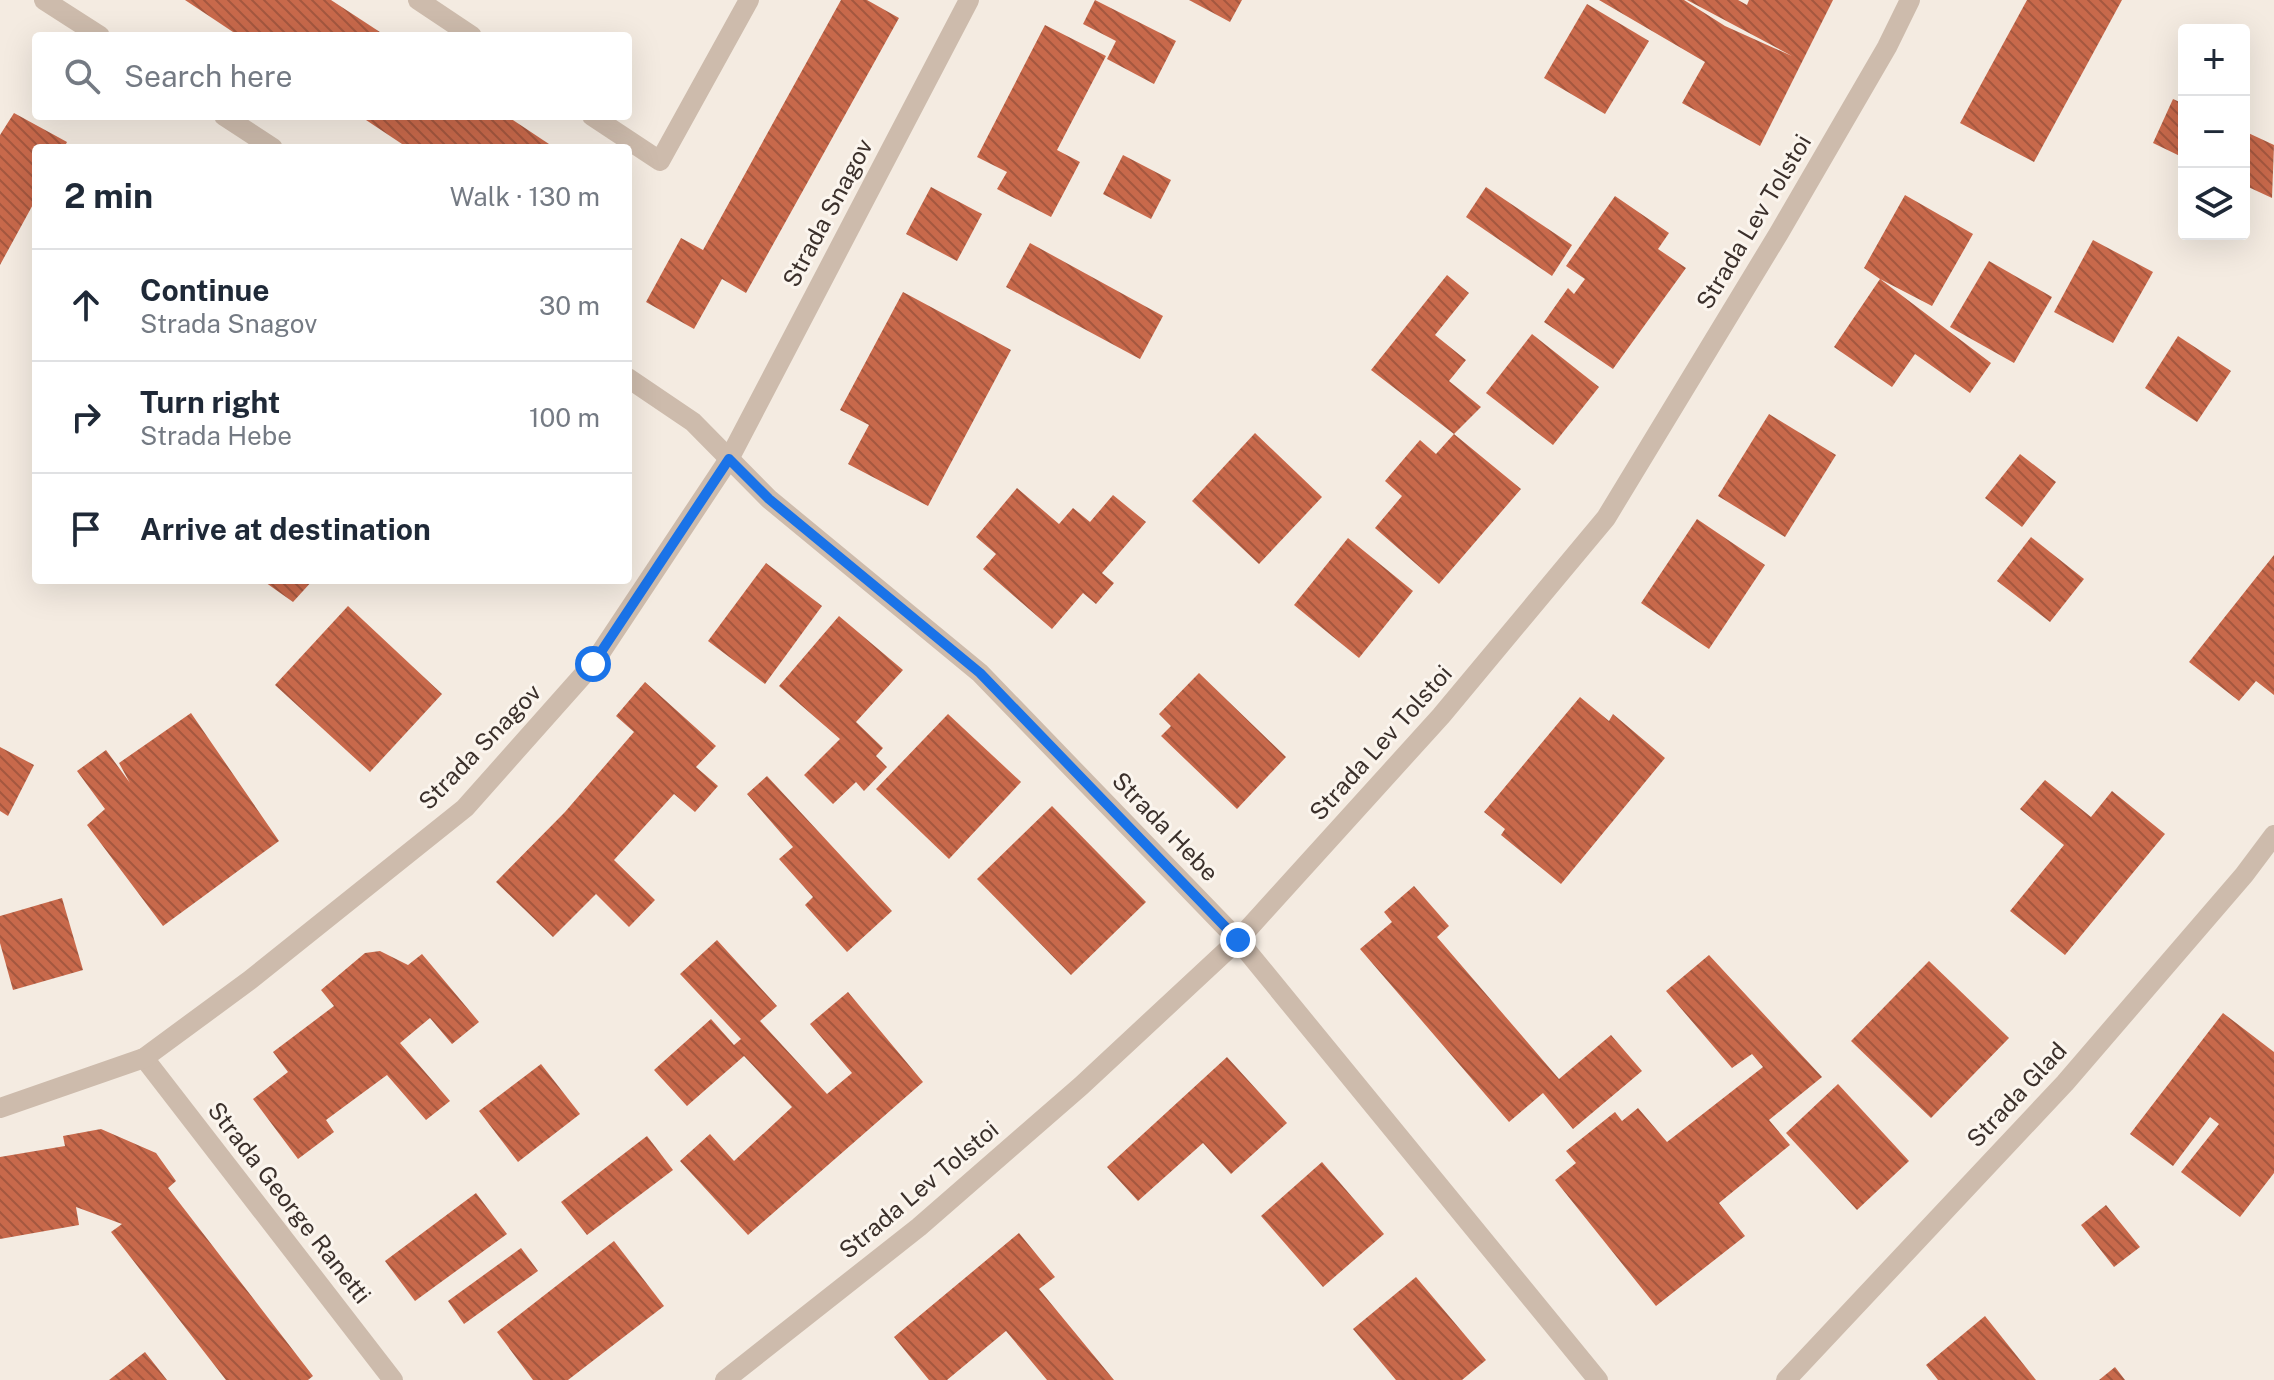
<!DOCTYPE html>
<html lang="en">
<head>
<meta charset="utf-8">
<style>
  body { margin:0; font-family:"Public Sans",sans-serif; background:#f2f2f3; color:#1f2937 }
  .controls { position:absolute; right:24px; top:24px; display:grid; overflow:hidden; border-radius:8px; box-shadow:0 8px 32px #0002 }
  .controls button { width:72px; height:72px; display:grid; place-items:center; padding:0; border:0; border-bottom:2px solid #e0e1e3; background:#fff; color:#1f2937; font:40px sans-serif }
  .stop { position:absolute; width:24px; height:24px; margin:-18px; border:6px solid #1a73e8; border-radius:50%; background:#fff }
  .stop.end { background:#1a73e8; border-color:#fff; box-shadow:0 2px 8px #0008 }
  .list { margin:0; padding:0; list-style:none }
  h2 { display:flex; justify-content:space-between; align-items:center; height:104px; margin:0; padding:0 32px; font-size:34px }
  h2 small { font-size:26px; font-weight:400; color:#747a83 }
  .list li { display:grid; grid-template-columns:52px 1fr auto; gap:24px; align-items:center; box-sizing:border-box; height:112px; padding:0 32px; border-top:2px solid #e0e1e3 }
  .list b { display:block; font-size:30px; white-space:nowrap }
  .list p { margin:0; font-size:26px; white-space:nowrap; color:#747a83 }
  .list em { font-size:26px; font-style:normal; color:#747a83 }
  .icon { flex:none; width:44px; height:44px; fill:none; stroke:currentColor; stroke-width:2; stroke-linecap:round; stroke-linejoin:round }
  .map { position:relative; flex:none; width:2274px; height:1380px; overflow:hidden }
  .search { position:absolute; background:#fff; box-shadow:0 8px 32px #0002; left:32px; top:32px; width:600px; height:88px; display:flex; align-items:center; gap:20px; box-sizing:border-box; padding:0 28px; border-radius:8px; color:#747a83; font-size:30px }
  .panel { position:absolute; background:#fff; box-shadow:0 8px 32px #0002; left:32px; top:144px; width:600px; height:440px; border-radius:8px }
  .map>svg:first-child { display:block }
  .building { fill:url(#building-back-hatch) }
  .lines { fill:none; stroke-linecap:round; stroke-linejoin:round }
  .minor { stroke:#cdbbac; stroke-width:20 }
  .route { stroke:#1a73e8; stroke-width:10 }
  .labels { text-anchor:middle; stroke-width:6; stroke-linejoin:round; paint-order:stroke }
  .street-label { font-size:24px; fill:#3b302b; stroke:#fbf5ee }
</style>
</head>
<body>
<div class="map">
<svg width="2274" height="1380" viewBox="0 0 2274 1380">
  <defs>
    <pattern id="building-back-hatch" width="6" height="6" patternUnits="userSpaceOnUse" patternTransform="scale(2)"><rect width="6" height="6" fill="#c8694b"/><path d="M-1 5l2 2M0 0l6 6M5-1l2 2" fill="none" stroke="#a4573f"/></pattern>
  </defs>
  <rect width="100%" height="100%" fill="#f4ebe1"/>
  <g class="building">
    <path d="M 185,0 L 331,0 L 386,36 L 239,36 Z"/>
    <path d="M 841,0 L 867,0 L 899,18 L 746,293 L 722,279 L 694,329 L 646,302 L 681,238 L 703,250 Z"/>
    <path d="M 1095,0 L 1176,41 L 1154,84 L 1107,59 L 1116,41 L 1083,24 Z"/>
    <path d="M 1189,0 L 1242,0 L 1230,22 Z"/>
    <path d="M 1599,0 L 1684,0 L 1725,26 L 1792,56 L 1687,0 L 1738,0 L 1747,5 L 1749,0 L 1833,0 L 1760,146 L 1682,103 L 1705,62 Z"/>
    <path d="M 2027,0 L 2122,0 L 2034,162 L 1960,123 Z"/>
    <path d="M 1587,4 L 1649,41 L 1605,114 L 1544,78 Z"/>
    <path d="M 1045,25 L 1106,56 L 1057,150 L 1080,162 L 1051,217 L 997,189 L 1007,172 L 977,157 Z"/>
    <path d="M 2173,99 L 2184,104 L 2184,158 L 2153,143 Z"/>
    <path d="M 14,113 L 67,142 L 64,148 L 36,148 L 36,199 L 0,265 L 0,135 Z"/>
    <path d="M 360,116 L 507,116 L 555,148 L 408,148 Z"/>
    <path d="M 2244,131 L 2274,145 L 2272,198 L 2244,185 Z"/>
    <path d="M 1123,155 L 1171,180 L 1151,219 L 1103,194 Z"/>
    <path d="M 931,187 L 982,214 L 957,261 L 906,234 Z"/>
    <path d="M 1486,187 L 1572,245 L 1552,276 L 1466,217 Z"/>
    <path d="M 1905,195 L 1973,234 L 1932,306 L 1880,279 L 1991,363 L 1970,393 L 1915,354 L 1892,387 L 1834,347 L 1880,279 L 1864,268 Z"/>
    <path d="M 1615,196 L 1669,233 L 1658,249 L 1686,268 L 1613,369 L 1544,322 L 1568,288 L 1574,294 L 1585,279 L 1566,266 Z"/>
    <path d="M 2093,240 L 2153,272 L 2113,343 L 2054,312 Z"/>
    <path d="M 1030,243 L 1163,316 L 1140,359 L 1006,287 Z"/>
    <path d="M 1989,261 L 2052,297 L 2014,363 L 1950,327 Z"/>
    <path d="M 1447,275 L 1469,293 L 1435,335 L 1466,360 L 1449,381 L 1481,407 L 1454,434 L 1521,489 L 1439,584 L 1375,528 L 1402,496 L 1385,481 L 1420,440 L 1436,454 L 1454,434 L 1371,370 Z"/>
    <path d="M 903,292 L 1011,350 L 928,506 L 848,464 L 869,425 L 840,410 Z"/>
    <path d="M 1532,334 L 1599,387 L 1553,445 L 1486,393 Z"/>
    <path d="M 2178,336 L 2231,371 L 2197,422 L 2145,388 Z"/>
    <path d="M 1769,414 L 1836,455 L 1785,537 L 1718,496 Z"/>
    <path d="M 1255,433 L 1322,497 L 1259,564 L 1192,501 Z"/>
    <path d="M 2020,454 L 2056,482 L 2022,527 L 1985,498 Z"/>
    <path d="M 1017,488 L 1059,524 L 1073,508 L 1090,522 L 1113,495 L 1146,522 L 1102,573 L 1114,583 L 1096,604 L 1083,593 L 1052,629 L 983,569 L 996,554 L 976,537 Z"/>
    <path d="M 1697,519 L 1765,565 L 1709,649 L 1641,603 Z"/>
    <path d="M 2031,537 L 2084,579 L 2050,622 L 1997,581 Z"/>
    <path d="M 1348,538 L 1413,591 L 1359,658 L 1294,605 Z"/>
    <path d="M 2274,555 L 2274,695 L 2256,681 L 2239,701 L 2189,662 Z"/>
    <path d="M 766,563 L 822,606 L 765,684 L 708,641 Z"/>
    <path d="M 262,580 L 313,580 L 293,602 Z"/>
    <path d="M 348,606 L 442,694 L 370,772 L 275,685 Z"/>
    <path d="M 839,616 L 903,670 L 856,722 L 883,748 L 876,756 L 887,767 L 864,791 L 856,782 L 833,804 L 804,775 L 840,739 L 779,686 Z"/>
    <path d="M 1199,673 L 1286,757 L 1237,809 L 1161,736 L 1171,726 L 1159,714 Z"/>
    <path d="M 645,682 L 716,746 L 696,767 L 718,786 L 695,812 L 674,794 L 614,860 L 655,900 L 629,927 L 596,894 L 553,937 L 496,882 L 565,812 L 634,732 L 616,716 Z"/>
    <path d="M 1580,697 L 1609,721 L 1613,714 L 1665,758 L 1561,884 L 1501,835 L 1505,829 L 1484,812 Z"/>
    <path d="M 191,713 L 279,841 L 163,926 L 87,825 L 105,809 L 77,771 L 106,750 L 130,783 L 119,763 Z"/>
    <path d="M 948,714 L 1021,782 L 949,859 L 876,789 Z"/>
    <path d="M 0,747 L 34,765 L 8,816 L 0,811 Z"/>
    <path d="M 767,776 L 892,911 L 847,952 L 805,905 L 813,897 L 779,859 L 793,847 L 747,794 Z"/>
    <path d="M 2045,780 L 2091,817 L 2112,791 L 2165,834 L 2065,955 L 2010,911 L 2064,845 L 2020,809 Z"/>
    <path d="M 1052,806 L 1146,902 L 1071,975 L 977,879 Z"/>
    <path d="M 1414,886 L 1449,926 L 1437,937 L 1559,1079 L 1611,1035 L 1642,1071 L 1573,1129 L 1543,1093 L 1509,1122 L 1360,949 L 1392,922 L 1384,912 Z"/>
    <path d="M 62,898 L 83,970 L 13,990 L 0,943 L 0,916 Z"/>
    <path d="M 717,940 L 777,1006 L 760,1021 L 827,1094 L 852,1073 L 810,1024 L 848,992 L 923,1082 L 748,1235 L 680,1161 L 710,1134 L 734,1161 L 792,1107 L 744,1056 L 687,1106 L 654,1070 L 711,1019 L 734,1045 L 741,1039 L 680,974 Z"/>
    <path d="M 380,951 L 408,965 L 422,954 L 479,1022 L 452,1044 L 430,1018 L 400,1043 L 450,1101 L 426,1120 L 387,1075 L 326,1120 L 334,1132 L 298,1159 L 253,1099 L 288,1072 L 273,1052 L 334,1006 L 321,990 L 365,953 Z"/>
    <path d="M 1709,955 L 1822,1077 L 1769,1120 L 1790,1145 L 1719,1203 L 1745,1236 L 1656,1306 L 1555,1180 L 1576,1163 L 1566,1151 L 1615,1112 L 1622,1121 L 1638,1108 L 1667,1142 L 1763,1067 L 1752,1054 L 1732,1068 L 1666,991 Z"/>
    <path d="M 1929,961 L 2009,1038 L 1931,1118 L 1851,1041 Z"/>
    <path d="M 2223,1013 L 2274,1052 L 2274,1173 L 2240,1217 L 2181,1172 L 2219,1124 L 2210,1117 L 2173,1166 L 2130,1134 Z"/>
    <path d="M 1227,1057 L 1287,1123 L 1231,1174 L 1203,1143 L 1138,1201 L 1107,1167 Z"/>
    <path d="M 541,1064 L 580,1114 L 518,1162 L 479,1111 Z"/>
    <path d="M 1838,1084 L 1909,1161 L 1857,1210 L 1786,1133 Z"/>
    <path d="M 101,1129 L 156,1153 L 176,1181 L 168,1188 L 313,1376 L 308,1380 L 226,1380 L 111,1232 L 122,1224 L 76,1207 L 79,1225 L 0,1239 L 0,1157 L 65,1146 L 63,1136 Z"/>
    <path d="M 647,1136 L 673,1170 L 587,1235 L 561,1202 Z"/>
    <path d="M 1322,1162 L 1384,1234 L 1323,1287 L 1261,1216 Z"/>
    <path d="M 476,1193 L 507,1234 L 415,1301 L 385,1261 Z"/>
    <path d="M 2106,1205 L 2140,1247 L 2114,1267 L 2081,1225 Z"/>
    <path d="M 1019,1233 L 1055,1277 L 1039,1289 L 1114,1380 L 1047,1380 L 1006,1331 L 947,1380 L 929,1380 L 894,1337 Z"/>
    <path d="M 614,1241 L 664,1306 L 568,1380 L 533,1380 L 497,1332 Z"/>
    <path d="M 521,1248 L 538,1271 L 464,1324 L 448,1301 Z"/>
    <path d="M 1416,1277 L 1486,1360 L 1462,1380 L 1396,1380 L 1353,1329 Z"/>
    <path d="M 1985,1316 L 2036,1380 L 1938,1380 L 1926,1365 Z"/>
    <path d="M 145,1352 L 167,1380 L 109,1380 Z"/>
    <path d="M 2115,1367 L 2125,1380 L 2099,1380 Z"/>
  </g>
  <g class="lines">
    <g class="minor">
      <path d="M 44,0 L 100,36"/>
      <path d="M 418,0 L 472,36"/>
      <path d="M 224,116 L 273,148"/>
      <path d="M 592,116 L 660,161 L 749,0"/>
      <path d="M 628,378 L 693,422 L 769,499 L 980,673 L 1238,940 L 1598,1380"/>
      <path d="M 144,1058 L 393,1380"/>
      <path d="M 0,1108 L 144,1058 L 250,980 L 465,808 L 593,664 L 729,459 L 969,0"/>
      <path d="M 725,1380 L 919,1227 L 1081,1086 L 1238,940 L 1441,716 L 1606,518 L 1779,233 L 1887,47 L 1910,0"/>
      <path d="M 1786,1380 L 2065,1083 L 2244,875 L 2274,835"/>
    </g>
  </g>
  <g class="lines">
    <path class="route" d="M 593,664 L 729,459 L 769,499 L 980,673 L 1238,940"/>
  </g>
  <g class="labels">
    <g class="street-label">
      <text transform="translate(828 213) rotate(-62)" y="8">Strada Snagov</text>
      <text transform="translate(1754 222) rotate(-59)" y="8">Strada Lev Tolstoi</text>
      <text transform="translate(1381 743) rotate(-48)" y="8">Strada Lev Tolstoi</text>
      <text transform="translate(480 747) rotate(-46)" y="8">Strada Snagov</text>
      <text transform="translate(1165 827) rotate(46)" y="8">Strada Hebe</text>
      <text transform="translate(2017 1095) rotate(-47)" y="8">Strada Glad</text>
      <text transform="translate(919 1190) rotate(-40)" y="8">Strada Lev Tolstoi</text>
      <text transform="translate(289 1203) rotate(52)" y="8">Strada George Ranetti</text>
    </g>
  </g>
</svg>
<div class="controls">
<button>+</button>
<button>−</button>
<button><svg class="icon" aria-label="layers" viewBox="0 0 24 24"><path d="M12 4l9 5-9 5-9-5zM3 14l9 5 9-5"/></svg></button>
</div>
<div class="stop" style="left:593px;top:664px"></div>
<div class="stop end" style="left:1238px;top:940px"></div>
<div class="search"><svg class="icon" aria-label="search" viewBox="0 0 24 24"><circle cx="10" cy="10" r="6"/><path d="M15 15l6 6"/></svg>Search here</div>
<section class="panel">
<h2>2 min<small>Walk · 130 m</small></h2>
<ul class="list">
<li><svg class="icon" aria-label="ahead" viewBox="0 0 24 24"><path d="M12 20V5M6 11l6-6 6 6"/></svg><div><b>Continue</b><p>Strada Snagov</p></div><em>30 m</em></li>
<li><svg class="icon" aria-label="right" viewBox="0 0 24 24"><path d="M7 20v-9h11M14 6l5 5-5 5"/></svg><div><b>Turn right</b><p>Strada Hebe</p></div><em>100 m</em></li>
<li><svg class="icon" aria-label="arrive" viewBox="0 0 24 24"><path d="M6 21V4h12l-3 4 3 4H6"/></svg><div><b>Arrive at destination</b></div></li>
</ul>
</section>
</div>
</body>
</html>
